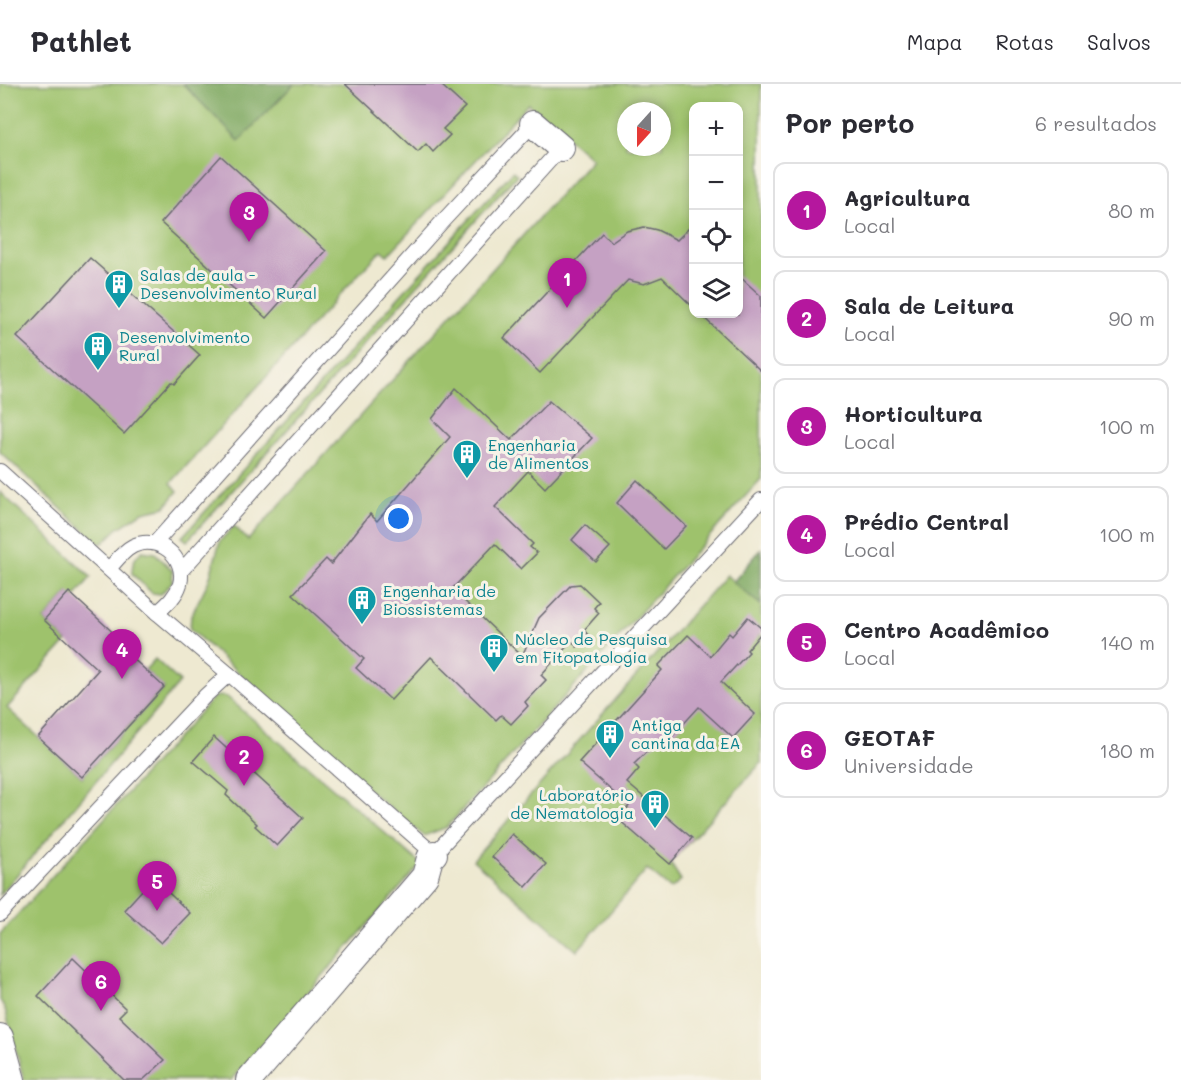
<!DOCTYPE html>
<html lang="pt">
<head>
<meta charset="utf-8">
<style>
  body { margin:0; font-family:Mali,sans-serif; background:#f2f2f3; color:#2b2b33 }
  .controls { position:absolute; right:18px; top:18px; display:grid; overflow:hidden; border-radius:12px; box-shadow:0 3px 9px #0003 }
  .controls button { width:54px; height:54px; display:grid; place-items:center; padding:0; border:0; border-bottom:2px solid #e1e1e2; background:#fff; color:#2b2b33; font:30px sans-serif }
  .compass { position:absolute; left:617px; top:18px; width:54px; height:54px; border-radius:50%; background:#fff; box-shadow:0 3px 9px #0003; rotate:201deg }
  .you { position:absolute; left:399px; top:435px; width:21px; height:21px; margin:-15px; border:4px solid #fff; border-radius:50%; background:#1a73e8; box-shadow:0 0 0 9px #1a73e833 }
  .badge { display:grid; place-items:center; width:39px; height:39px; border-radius:50%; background:#b5179e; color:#fff; font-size:20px; font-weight:700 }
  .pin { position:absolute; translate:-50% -50px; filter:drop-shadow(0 2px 3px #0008) }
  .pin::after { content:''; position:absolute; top:32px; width:21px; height:18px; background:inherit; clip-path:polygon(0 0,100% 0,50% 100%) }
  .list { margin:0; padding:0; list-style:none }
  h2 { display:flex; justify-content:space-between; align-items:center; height:78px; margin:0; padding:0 24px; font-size:26px }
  h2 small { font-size:20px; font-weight:400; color:#7c7c81 }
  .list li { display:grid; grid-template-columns:39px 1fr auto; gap:18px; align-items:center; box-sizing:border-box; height:96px; margin:0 12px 12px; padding:0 12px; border:2px solid #e1e1e2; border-radius:12px }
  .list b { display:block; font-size:22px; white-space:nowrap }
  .list p { margin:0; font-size:20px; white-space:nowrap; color:#7c7c81 }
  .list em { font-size:20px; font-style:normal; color:#7c7c81 }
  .icon { flex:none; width:33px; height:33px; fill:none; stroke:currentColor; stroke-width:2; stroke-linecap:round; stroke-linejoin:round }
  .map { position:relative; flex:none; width:761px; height:996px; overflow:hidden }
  header { display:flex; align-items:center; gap:36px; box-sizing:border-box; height:84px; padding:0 30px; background:#fff; border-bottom:2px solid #e1e1e2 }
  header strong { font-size:28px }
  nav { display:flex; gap:33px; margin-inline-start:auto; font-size:21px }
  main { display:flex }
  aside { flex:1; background:#fff }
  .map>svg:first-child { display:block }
  .green { fill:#9ec26c; stroke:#607254; stroke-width:1.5; fill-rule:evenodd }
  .forest { fill:#7ea860; stroke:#50654e; stroke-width:1.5 }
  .building { fill:#c5a1c3 }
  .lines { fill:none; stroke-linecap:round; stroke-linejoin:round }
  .service-casing { stroke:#696870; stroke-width:16 }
  .minor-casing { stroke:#696870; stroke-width:28 }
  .service { stroke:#fff; stroke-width:14 }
  .minor { stroke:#fff; stroke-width:26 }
  .labels { text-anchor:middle; stroke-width:6; stroke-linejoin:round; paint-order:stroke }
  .culture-label { font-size:16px; fill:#0d838f; stroke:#f7f3e8; text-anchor:start }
</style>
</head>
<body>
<header>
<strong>Pathlet</strong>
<nav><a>Mapa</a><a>Rotas</a><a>Salvos</a></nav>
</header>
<main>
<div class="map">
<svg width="761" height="996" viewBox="0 0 761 996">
  <rect width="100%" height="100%" fill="#f7f3e8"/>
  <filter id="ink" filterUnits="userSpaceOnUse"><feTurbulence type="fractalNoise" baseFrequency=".0167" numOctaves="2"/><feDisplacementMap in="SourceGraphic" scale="12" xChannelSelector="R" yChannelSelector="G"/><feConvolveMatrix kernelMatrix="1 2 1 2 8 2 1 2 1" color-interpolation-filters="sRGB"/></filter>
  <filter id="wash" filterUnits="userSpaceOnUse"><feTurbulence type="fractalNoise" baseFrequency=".008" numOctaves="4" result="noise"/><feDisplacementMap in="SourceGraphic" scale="24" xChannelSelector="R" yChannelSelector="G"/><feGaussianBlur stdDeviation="1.35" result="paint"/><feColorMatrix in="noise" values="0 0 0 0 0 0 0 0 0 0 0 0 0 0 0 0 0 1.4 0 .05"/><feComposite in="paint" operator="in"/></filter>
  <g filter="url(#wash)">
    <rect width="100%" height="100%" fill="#eee9d1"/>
    <g class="green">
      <path d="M 0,0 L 183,0 L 239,56 L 294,0 L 761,0 L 761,395 L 447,743 L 424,752 L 372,709 L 190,545 L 191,532 L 209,496 L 220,457 L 234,442 L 248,456 L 592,75 L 528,20 L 388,171 L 382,166 L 356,193 L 171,399 L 178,407 L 165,423 L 143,428 L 117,445 L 103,459 L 98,459 L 0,368 ZM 694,22 L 738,22 L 738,230 L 694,230 ZM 626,27 L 662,27 L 662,63 L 626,63 Z"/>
      <path d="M 513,87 L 517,91 L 187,457 L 182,453 Z"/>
      <path d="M 0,408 L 91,493 L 74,514 L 68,509 L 44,536 L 67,557 L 7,624 L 82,693 L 164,604 L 145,586 L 155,575 L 180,598 L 0,811 Z"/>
      <path d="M 142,467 L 155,469 L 173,487 L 172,498 L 161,510 L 152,509 L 132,490 C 132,479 134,474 142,467 Z"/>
      <path d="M 726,491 L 761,521 L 761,679 L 670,779 L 681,796 L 671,805 L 647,785 L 577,867 L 473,776 Z"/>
      <path d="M 220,612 L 227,613 L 421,780 L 231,996 L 24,996 L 5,925 L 0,916 L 0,850 L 214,613 Z"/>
    </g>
    <g class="forest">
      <path d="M 183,0 L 294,0 L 239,57 Z"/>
      <path d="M 761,465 L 761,521 L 733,498 Z"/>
    </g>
    <g id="blocks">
      <g class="building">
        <path d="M 345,0 L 440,0 L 465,23 L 443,45 L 450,51 L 433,68 L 426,60 L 418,68 Z"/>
        <path d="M 221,72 L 326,167 L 266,234 L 161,139 Z"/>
        <path d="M 693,140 L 693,223 L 662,193 L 644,200 L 628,196 L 540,289 L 504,254 L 602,149 L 611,158 L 627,147 L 644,143 L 657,146 L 677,156 Z"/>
        <path d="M 90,174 L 200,271 L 174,300 L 171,298 L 124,350 L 17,253 Z"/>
        <path d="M 738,191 L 761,212 L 761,287 L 700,230 L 738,230 Z"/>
        <path d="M 456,304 L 511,356 L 549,317 L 592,354 L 545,404 L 528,387 L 495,423 L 533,460 L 530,463 L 537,469 L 521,485 L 495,460 L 452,505 L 522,572 L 539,534 L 571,501 L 580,500 L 599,518 L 594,524 L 599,529 L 584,546 L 588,551 L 577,563 L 572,557 L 541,591 L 546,596 L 525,618 L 528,622 L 511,640 L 501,631 L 496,636 L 431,573 L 391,616 L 356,584 L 364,575 L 293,510 L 326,475 L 331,480 L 370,430 L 377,437 L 450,353 L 432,335 Z"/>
        <path d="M 637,396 L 686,442 L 664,465 L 617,419 Z"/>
        <path d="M 585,441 L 610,463 L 596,478 L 572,456 Z"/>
        <path d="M 69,508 L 131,565 L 127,569 L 164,603 L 82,693 L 38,653 L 98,586 L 44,536 Z"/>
        <path d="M 748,533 L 761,544 L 761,549 L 747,566 L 749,568 L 721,598 L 755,630 L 733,654 L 699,623 L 666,659 L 661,654 L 634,680 L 639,685 L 627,699 L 692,754 L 670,780 L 618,735 L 629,722 L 579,678 L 662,586 L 658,582 L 688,551 L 710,572 L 729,549 L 732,552 Z"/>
        <path d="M 214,653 L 303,734 L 277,762 L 255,742 L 257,740 L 226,711 L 228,707 L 193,677 Z"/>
        <path d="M 512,750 L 546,780 L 526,803 L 492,773 Z"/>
        <path d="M 153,794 L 190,829 L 161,859 L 124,826 Z"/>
        <path d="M 73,874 L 126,925 L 119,932 L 165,976 L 143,996 L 124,996 L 38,912 Z"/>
      </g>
    </g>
  </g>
  <g filter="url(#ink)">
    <use href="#blocks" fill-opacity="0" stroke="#696870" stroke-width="1.5"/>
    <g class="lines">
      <g class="service-casing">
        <g id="service">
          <path d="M 0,387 L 157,529 L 229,590 L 434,770 L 761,416"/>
          <path d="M 155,459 L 441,139 L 533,40"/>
          <path d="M 109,485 C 116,477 123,467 133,462 C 158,450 187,473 180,500 C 176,513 166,521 157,529"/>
          <path d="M 181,487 L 561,64"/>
          <path d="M 0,830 L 205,612 L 229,590"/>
        </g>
      </g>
      <g class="minor-casing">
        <g id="minor">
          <path d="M 533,40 L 561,64"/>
          <path d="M 0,953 L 12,996"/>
          <path d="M 249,996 L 425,792 L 430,774 L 434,770"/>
        </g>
      </g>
      <use href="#service" class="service"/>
      <use href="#minor" class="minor"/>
    </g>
  </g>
  <defs>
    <g id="building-pin" transform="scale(1.5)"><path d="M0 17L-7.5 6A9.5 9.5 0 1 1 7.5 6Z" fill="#0f9aa8" stroke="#f7f3e8"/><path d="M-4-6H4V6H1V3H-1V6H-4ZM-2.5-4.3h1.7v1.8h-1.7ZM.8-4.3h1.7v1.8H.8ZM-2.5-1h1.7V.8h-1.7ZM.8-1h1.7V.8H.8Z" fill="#fff"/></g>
  </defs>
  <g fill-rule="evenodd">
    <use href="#building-pin" x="119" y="200"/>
    <use href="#building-pin" x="98" y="262"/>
    <use href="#building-pin" x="467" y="370"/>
    <use href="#building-pin" x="362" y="516"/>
    <use href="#building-pin" x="494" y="564"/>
    <use href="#building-pin" x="610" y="650"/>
    <use href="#building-pin" x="655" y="720"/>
  </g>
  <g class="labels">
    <g class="culture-label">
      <text x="140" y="197">Salas de aula -<tspan x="140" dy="18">Desenvolvimento Rural</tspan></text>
      <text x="119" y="259">Desenvolvimento<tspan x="119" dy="18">Rural</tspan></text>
      <text x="488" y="367">Engenharia<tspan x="488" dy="18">de Alimentos</tspan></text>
      <text x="383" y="513">Engenharia de<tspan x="383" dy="18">Biossistemas</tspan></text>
      <text x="515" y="561">Núcleo de Pesquisa<tspan x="515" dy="18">em Fitopatologia</tspan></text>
      <text x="631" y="647">Antiga<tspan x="631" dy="18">cantina da EA</tspan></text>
      <text x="634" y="717" text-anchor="end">Laboratório<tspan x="634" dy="18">de Nematologia</tspan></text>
    </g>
  </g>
</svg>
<div class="controls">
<button>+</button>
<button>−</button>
<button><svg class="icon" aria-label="locate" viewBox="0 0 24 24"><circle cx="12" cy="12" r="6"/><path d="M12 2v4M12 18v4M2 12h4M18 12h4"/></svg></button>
<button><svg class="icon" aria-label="layers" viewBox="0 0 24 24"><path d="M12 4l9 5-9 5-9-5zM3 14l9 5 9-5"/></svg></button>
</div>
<svg class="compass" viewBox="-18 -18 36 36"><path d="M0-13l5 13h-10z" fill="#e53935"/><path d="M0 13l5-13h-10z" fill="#7c7c81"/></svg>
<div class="you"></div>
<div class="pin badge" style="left:567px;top:224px">1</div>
<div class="pin badge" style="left:244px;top:702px">2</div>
<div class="pin badge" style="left:249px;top:158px">3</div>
<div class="pin badge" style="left:122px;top:595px">4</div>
<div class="pin badge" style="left:157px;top:827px">5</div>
<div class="pin badge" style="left:101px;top:927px">6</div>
</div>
<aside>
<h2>Por perto<small>6 resultados</small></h2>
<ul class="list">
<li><span class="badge">1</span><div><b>Agricultura</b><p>Local</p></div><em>80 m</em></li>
<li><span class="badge">2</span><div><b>Sala de Leitura</b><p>Local</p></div><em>90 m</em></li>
<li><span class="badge">3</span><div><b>Horticultura</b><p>Local</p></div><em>100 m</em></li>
<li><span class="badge">4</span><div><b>Prédio Central</b><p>Local</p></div><em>100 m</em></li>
<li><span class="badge">5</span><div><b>Centro Acadêmico</b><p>Local</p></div><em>140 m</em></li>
<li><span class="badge">6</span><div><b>GEOTAF</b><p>Universidade</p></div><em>180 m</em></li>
</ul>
</aside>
</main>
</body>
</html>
